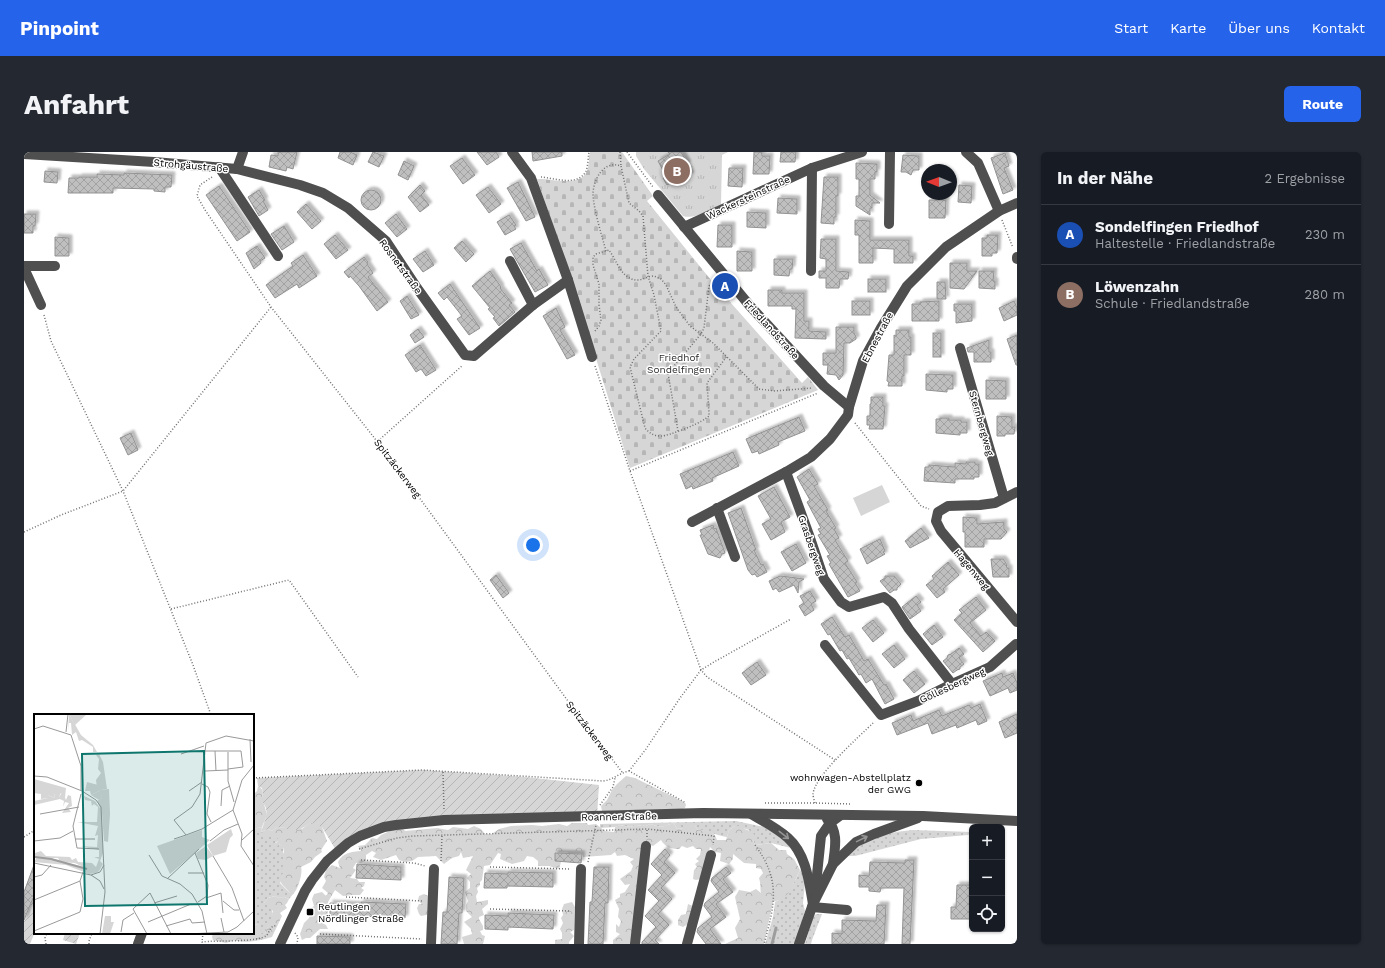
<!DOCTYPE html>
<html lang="de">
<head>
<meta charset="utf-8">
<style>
  body { margin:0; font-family:"Work Sans",sans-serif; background:#242831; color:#f1f3f6 }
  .controls { position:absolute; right:12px; bottom:12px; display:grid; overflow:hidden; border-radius:6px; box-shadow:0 1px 3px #0004 }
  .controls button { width:36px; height:36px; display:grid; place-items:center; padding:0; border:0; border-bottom:1px solid #363941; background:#171b24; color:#f1f3f6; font:20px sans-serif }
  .compass { position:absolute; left:897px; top:12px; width:36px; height:36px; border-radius:50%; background:#171b24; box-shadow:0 1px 3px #0004; rotate:271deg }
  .you { position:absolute; left:509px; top:393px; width:14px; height:14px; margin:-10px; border:3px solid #fff; border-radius:50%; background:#1a73e8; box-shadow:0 0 0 6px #1a73e833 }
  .badge { display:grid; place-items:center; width:26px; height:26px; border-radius:50%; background:#2563eb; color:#fff; font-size:13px; font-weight:700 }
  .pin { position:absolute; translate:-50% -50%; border:2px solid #fff; box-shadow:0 1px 4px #0006 }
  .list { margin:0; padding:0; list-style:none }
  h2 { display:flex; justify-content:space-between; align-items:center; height:52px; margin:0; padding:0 16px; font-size:17px }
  h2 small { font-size:13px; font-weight:400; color:#9ea1a6 }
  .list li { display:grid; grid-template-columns:26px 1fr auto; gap:12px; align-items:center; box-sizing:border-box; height:60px; padding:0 16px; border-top:1px solid #363941 }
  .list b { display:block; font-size:15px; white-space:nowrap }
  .list p { margin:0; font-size:13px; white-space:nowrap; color:#9ea1a6 }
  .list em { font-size:13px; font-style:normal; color:#9ea1a6 }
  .icon { flex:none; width:22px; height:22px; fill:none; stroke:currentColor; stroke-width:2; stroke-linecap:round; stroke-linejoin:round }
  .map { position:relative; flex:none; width:993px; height:792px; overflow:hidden; border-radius:6px }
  header { display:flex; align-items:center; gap:24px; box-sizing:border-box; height:56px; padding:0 20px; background:#2563eb; color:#fff }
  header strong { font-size:19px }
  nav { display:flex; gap:22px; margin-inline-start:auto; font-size:14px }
  .intro { display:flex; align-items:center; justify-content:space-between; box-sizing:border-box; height:96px; padding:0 24px }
  h1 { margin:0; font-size:28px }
  .button { padding:10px 18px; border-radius:6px; background:#2563eb; color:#fff; font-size:14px; font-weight:700 }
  main { display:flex; gap:24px; padding:0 24px }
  aside { flex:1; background:#171b24; border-radius:6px; box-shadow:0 1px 3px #0004 }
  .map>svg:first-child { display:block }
  .grass { fill:url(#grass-dots) }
  .forest { fill:url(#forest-crowns) }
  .cemetery { fill:url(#cemetery-stones) }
  .park { fill:url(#park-tufts) }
  .garden { fill:url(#garden-furrows) }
  .pitch { fill:#d6d6d6 }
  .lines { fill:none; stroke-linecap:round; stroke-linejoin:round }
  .stream { stroke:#9d9d9d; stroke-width:3 }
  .building { fill:url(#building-cross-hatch); stroke:#939393; filter:url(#shadow) }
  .path { stroke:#717171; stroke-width:1.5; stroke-dasharray:1 2; stroke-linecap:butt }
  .minor { stroke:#4f4f4f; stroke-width:10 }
  .oneway { stroke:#959595 }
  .poi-dot { fill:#000; stroke:#fff; stroke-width:1.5 }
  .labels { text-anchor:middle; stroke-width:3; stroke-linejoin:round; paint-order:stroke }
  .street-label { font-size:10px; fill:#000; stroke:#fff }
  .park-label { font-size:10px; fill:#2d2d2d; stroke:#fff }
  .poi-label { font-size:10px; fill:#000; stroke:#fff; text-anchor:end }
  .inset-river { fill:none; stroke:#9d9d9d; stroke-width:2 }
  .inset-road { fill:none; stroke:#999; stroke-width:1 }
  .view { fill:#0f766e; fill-opacity:0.15; stroke:#0f766e; stroke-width:2 }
  .inset-edge { fill:none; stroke:#000; stroke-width:2 }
</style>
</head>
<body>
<header>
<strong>Pinpoint</strong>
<nav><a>Start</a><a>Karte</a><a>Über uns</a><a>Kontakt</a></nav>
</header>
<div class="intro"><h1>Anfahrt</h1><a class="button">Route</a></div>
<main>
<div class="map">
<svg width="993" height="792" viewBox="0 0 993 792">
  <defs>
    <pattern id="grass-dots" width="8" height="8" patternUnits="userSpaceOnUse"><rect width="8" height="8" fill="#d6d6d6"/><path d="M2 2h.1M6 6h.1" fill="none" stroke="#b6b6b6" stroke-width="1.8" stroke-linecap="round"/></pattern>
    <pattern id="forest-crowns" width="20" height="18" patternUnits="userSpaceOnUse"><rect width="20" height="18" fill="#d6d6d6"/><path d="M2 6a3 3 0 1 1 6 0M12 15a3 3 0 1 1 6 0" fill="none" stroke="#b6b6b6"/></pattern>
    <pattern id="cemetery-stones" width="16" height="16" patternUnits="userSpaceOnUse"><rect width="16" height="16" fill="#d6d6d6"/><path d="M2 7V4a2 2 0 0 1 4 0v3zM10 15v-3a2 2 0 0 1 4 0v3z" fill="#b6b6b6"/></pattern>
    <pattern id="park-tufts" width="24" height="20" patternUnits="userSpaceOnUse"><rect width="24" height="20" fill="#d6d6d6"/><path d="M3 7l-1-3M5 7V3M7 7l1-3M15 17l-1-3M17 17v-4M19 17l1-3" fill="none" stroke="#b6b6b6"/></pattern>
    <pattern id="garden-furrows" width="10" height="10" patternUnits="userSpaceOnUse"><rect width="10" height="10" fill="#d6d6d6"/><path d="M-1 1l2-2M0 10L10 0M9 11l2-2" fill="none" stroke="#b6b6b6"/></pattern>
    <pattern id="building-cross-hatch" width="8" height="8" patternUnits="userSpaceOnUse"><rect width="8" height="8" fill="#bfbfbf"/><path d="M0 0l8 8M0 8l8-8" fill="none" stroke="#a2a2a2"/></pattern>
    <filter id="shadow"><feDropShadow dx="3" dy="-3" stdDeviation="1" flood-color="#0004"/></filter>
  </defs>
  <rect width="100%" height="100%" fill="#fff"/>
  <g class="grass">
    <path d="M 712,669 L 740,675 L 754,683 L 767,696 L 747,691 L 731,693 L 725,678 L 711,674 L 705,678 L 703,685 C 691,683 686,679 674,678 L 671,674 L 653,677 L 650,671 L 637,675 L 626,672 L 622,674 L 612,673 L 606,675 L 595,673 L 591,675 L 576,676 L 576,672 Z"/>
    <path d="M 238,675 L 237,680 L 254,686 L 254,689 L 251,691 L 255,692 L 260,695 L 259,700 L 263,707 L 259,713 L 260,721 L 256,731 L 266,741 L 270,741 L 265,747 L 260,745 L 255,746 L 251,744 L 244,746 L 240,751 L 245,752 C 253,766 246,769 241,781 L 238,783 L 236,781 L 235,773 L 229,772 L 229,677 Z"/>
    <path d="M 889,678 L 947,680 L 946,682 L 944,683 L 897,687 L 831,704 L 823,704 C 840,685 866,680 889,678 Z"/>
    <path d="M 776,718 L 779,720 L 781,731 L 779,751 L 781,759 L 771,792 L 741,792 L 749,765 L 751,750 C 763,745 771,730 776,718 Z"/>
    <path d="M 792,762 L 798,762 L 788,788 L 787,792 L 781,792 L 789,765 Z"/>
  </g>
  <g class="forest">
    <path d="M 602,624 L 611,626 L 658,649 L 662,652 L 661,656 L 658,657 L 578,659 L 577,654 L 583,648 L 588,638 L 593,632 Z"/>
    <path d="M 234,634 C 241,638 239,642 237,648 L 240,652 L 243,663 L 238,675 L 229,677 L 229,643 L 233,639 Z"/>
    <path d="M 287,671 L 294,671 L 298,675 L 303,689 L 297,698 L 298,700 L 291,705 L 287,710 L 277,715 C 279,721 274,737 270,741 L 266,741 C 262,735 255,732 255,724 L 260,721 L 258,719 L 259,713 L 258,710 L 263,707 L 260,704 L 260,696 L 255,692 L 252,696 L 250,693 L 254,689 L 254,686 L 249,686 L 248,684 L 240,684 L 237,680 L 244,677 L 248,679 L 253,675 L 278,677 L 283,673 Z"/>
    <path d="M 548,671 L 563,671 L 564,673 L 572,672 L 581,679 L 590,680 L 591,675 L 595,673 L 606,675 L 612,673 L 622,674 L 626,672 L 637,675 L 650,671 L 653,677 L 659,676 L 663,672 L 671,674 L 674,678 C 683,679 690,678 693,688 L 702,688 L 705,678 L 711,674 L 717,674 C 722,680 730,677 732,687 L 729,688 L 731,693 L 747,691 L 755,698 L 762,698 L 763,702 L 770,707 L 776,718 L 766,739 L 759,747 L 749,750 L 740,792 L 701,792 L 714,786 L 711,776 L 716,767 L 711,745 L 715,738 L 726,740 L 732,737 L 737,741 C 736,736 737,732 735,726 L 739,721 L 737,717 L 732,716 L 732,712 L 720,711 L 709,702 L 709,707 L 705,712 L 696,709 L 697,701 L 691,700 L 686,695 L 677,727 L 672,728 L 669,727 L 670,718 L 673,715 L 671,712 L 675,709 L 672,707 L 676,703 L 677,697 L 672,697 L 669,694 L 663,696 L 658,694 L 655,697 C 647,697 641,695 637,688 L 629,694 L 618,690 L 609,792 L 589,792 L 589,788 L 596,782 L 592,780 L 592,772 L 595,775 L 597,769 L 594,765 L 595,757 L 591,748 L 596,745 L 596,742 L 601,740 L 606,732 L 601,733 L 596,727 L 607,719 L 609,714 L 606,710 L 610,707 L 601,703 L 593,704 L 591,700 L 587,703 L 559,705 L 558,702 L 531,701 L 531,709 L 537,710 L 535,717 L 525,714 L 514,714 L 514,709 L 509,705 L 503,704 L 500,709 L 488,712 L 476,707 L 477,702 L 474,701 L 466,713 L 460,714 L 458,728 L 456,730 L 456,733 L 453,736 L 454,740 L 452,744 L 453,750 L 464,748 L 464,752 L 458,757 L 460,763 L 455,765 L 455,767 L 459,774 L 459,778 L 456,779 L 458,783 L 461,784 L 459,792 L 440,792 L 438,785 L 448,782 L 447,777 L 440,770 L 448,765 L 442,759 L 442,753 L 444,749 L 441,740 L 446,736 L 446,730 L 443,726 L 447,722 L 442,718 L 449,704 L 439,706 L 437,700 L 435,704 L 428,706 L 420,712 L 412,704 L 394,705 L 388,709 L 381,710 L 375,708 L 372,703 L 357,708 L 349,705 L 352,701 L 348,699 L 342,703 L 342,709 L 336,711 L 332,711 L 329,716 L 332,718 L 326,726 L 333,727 L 335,730 L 341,730 L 340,734 L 337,736 L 340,738 L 336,743 L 328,743 L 319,744 L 311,738 L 304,750 L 304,768 L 296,770 L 302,773 L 304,777 L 296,777 L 286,786 L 282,786 L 278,788 L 276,782 L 280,771 L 285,766 L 287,756 L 290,754 L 288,747 L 290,742 L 298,740 L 302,744 L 304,741 L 298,736 L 302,729 L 300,725 L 302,718 L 308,713 L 316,716 L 314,710 C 319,700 328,700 337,699 L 334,694 L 341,693 L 348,686 L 353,687 L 357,683 L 377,674 L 381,679 L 413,676 L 424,678 L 429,675 L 444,677 L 450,674 L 457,677 L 461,682 L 468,682 L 475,677 L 487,674 L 508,673 L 518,674 L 535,672 L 543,674 Z"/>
    <path d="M 400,742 L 407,745 L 405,764 L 402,763 L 397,764 L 395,762 L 393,756 L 395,752 L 398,752 L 394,748 L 395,744 Z"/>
    <path d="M 251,744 L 255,746 L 260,745 L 265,747 L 263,751 L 261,753 L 263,756 L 256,761 L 258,764 L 248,785 C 239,788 218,792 211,788 L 202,791 L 189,788 L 188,785 L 189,781 L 229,781 L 229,772 L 235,773 L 237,777 L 236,781 L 238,782 L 241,781 C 245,772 247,769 249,759 L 245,756 L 245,752 L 240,753 L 240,751 L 244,746 Z"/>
    <path d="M 548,750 L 551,755 C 550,763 551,770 550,778 L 546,780 L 550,784 L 545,790 L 545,792 L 531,792 L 531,788 L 538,787 L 538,781 L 536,777 L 539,771 L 537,766 L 539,763 L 538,757 L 540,752 Z"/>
    <path d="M 664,752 L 669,754 L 664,772 L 659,775 L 654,773 L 654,768 L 657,763 L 662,762 Z"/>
  </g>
  <path class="cemetery" d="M 566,0 L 598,0 L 629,44 L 623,49 L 691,133 L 778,231 L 784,225 L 794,238 L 606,316 L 547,126 L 513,27 C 527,26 556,36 563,19 C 565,13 565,6 566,0 Z"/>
  <path class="park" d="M 612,0 L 704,0 L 698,3 L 697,53 C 686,57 671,68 659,64 L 620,17 L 612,4 Z"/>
  <g class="garden">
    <path d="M 398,618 L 501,625 L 575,633 L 573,664 L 372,673 L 313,700 L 298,675 L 295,674 L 294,671 L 287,671 L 275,678 L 264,678 L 262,676 L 253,675 L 248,679 L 244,677 L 237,680 C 241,667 248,657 235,647 L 238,645 L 239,641 L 238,636 L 234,634 L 233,626 Z"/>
    <path d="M 9,746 L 11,747 L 11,780 L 6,792 L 0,792 L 0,769 Z"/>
    <path d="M 41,781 L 56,781 L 52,792 L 39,788 Z"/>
  </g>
  <path class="pitch" d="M 858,333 L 866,350 L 837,364 L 829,346 Z"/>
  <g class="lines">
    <path class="stream" d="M 748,792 L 752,776"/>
  </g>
  <g class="building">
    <path d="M 254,0 L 273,0 L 269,17 L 263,15 L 262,19 L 245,15 L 247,3 L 254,4 Z"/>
    <path d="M 316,0 L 326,0 L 333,3 L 329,13 L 314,6 Z"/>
    <path d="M 349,0 L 360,4 L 355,15 L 344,10 Z"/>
    <path d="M 453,0 L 472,0 L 475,5 L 463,13 Z"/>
    <path d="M 508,0 L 538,0 L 538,4 L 509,9 Z"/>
    <path d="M 644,0 L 657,0 L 664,12 L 662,13 L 667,23 L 656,29 L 655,26 L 643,33 L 639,26 L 642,24 L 634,9 L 646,2 Z"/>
    <path d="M 730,0 L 738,0 L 738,4 L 746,4 L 745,22 L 729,22 Z"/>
    <path d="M 757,0 L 772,0 L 771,10 L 756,10 Z"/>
    <path d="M 981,1 L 985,14 L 980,16 L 989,38 L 979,42 L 967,6 Z"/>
    <path d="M 879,3 L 895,4 L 895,18 L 889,18 L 887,23 L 882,20 L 877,20 Z"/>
    <path d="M 438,6 L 451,23 L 439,32 L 426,14 Z"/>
    <path d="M 380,9 L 390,14 L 384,28 L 374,23 Z"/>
    <path d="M 832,11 L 853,12 L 853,20 L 851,20 L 851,27 L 846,27 L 846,43 L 856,51 L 848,51 L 848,56 L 846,56 L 846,63 L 832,54 L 832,44 L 835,44 L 835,27 L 832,27 Z"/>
    <path d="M 705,16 L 719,16 L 718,35 L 704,34 Z"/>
    <path d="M 21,19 L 34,20 L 33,31 L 20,30 Z"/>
    <path d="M 100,21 L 148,23 L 147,35 L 141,35 L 141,40 L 130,39 L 130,37 L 89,36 L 89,41 L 44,41 L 45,26 L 55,26 L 55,25 L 73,25 L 73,22 L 100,23 Z"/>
    <path d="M 800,25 L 814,25 L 814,44 L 812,44 L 812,65 L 810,65 L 810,72 L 797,71 Z"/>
    <path d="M 494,30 L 511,65 L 502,69 L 483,36 Z"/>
    <path d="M 396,33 L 401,39 L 397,43 L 405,53 L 396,60 L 384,45 Z"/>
    <path d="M 935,33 L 948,34 L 947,51 L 934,50 Z"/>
    <path d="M 195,34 L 226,80 L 213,89 L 182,43 Z"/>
    <path d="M 464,35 L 477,52 L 465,61 L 452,43 Z"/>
    <path d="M 235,38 L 241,48 L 239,49 L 244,58 L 235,64 L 224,45 Z"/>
    <circle cx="347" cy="48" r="10"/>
    <path d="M 754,46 L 773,47 L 773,62 L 753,61 Z"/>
    <path d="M 905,48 L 922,48 L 921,66 L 905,66 Z"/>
    <path d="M 282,52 L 297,69 L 288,77 L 273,60 Z"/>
    <path d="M 723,60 L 742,61 L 742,76 L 723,75 Z"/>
    <path d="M 0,62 L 12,62 L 11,74 L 9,74 L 9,81 L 0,81 Z"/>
    <path d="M 372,62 L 383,77 L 373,85 L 361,71 Z"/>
    <path d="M 485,63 L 492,73 L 490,74 L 492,77 L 481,83 L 473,70 Z"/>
    <path d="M 831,68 L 846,69 L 846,88 L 885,88 L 885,104 L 889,104 L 889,111 L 870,111 L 870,97 L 849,96 L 849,111 L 835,111 L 835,83 L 831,83 Z"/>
    <path d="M 694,73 L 708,73 L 708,95 L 693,95 Z"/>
    <path d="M 260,74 L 270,90 L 258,98 L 247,82 Z"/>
    <path d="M 311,83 L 324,98 L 312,107 L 300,92 Z"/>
    <path d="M 963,83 L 974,83 L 973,101 L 968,101 L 968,104 L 958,104 L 958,86 L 963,86 Z"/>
    <path d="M 31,85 L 45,86 L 45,104 L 31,104 Z"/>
    <path d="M 797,87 L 812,87 L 812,119 L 825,120 L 824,127 L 816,127 L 815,136 L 802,136 L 802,126 L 795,126 L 795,119 L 802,119 L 802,107 L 796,106 Z"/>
    <path d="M 438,89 L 450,102 L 442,110 L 430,96 Z"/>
    <path d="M 497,91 L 513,119 L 515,117 L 524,133 L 511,140 L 486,97 Z"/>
    <path d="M 233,94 L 241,106 L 236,109 L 237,111 L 230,117 L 222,101 Z"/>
    <path d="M 401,99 L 410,113 L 399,120 L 389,107 Z"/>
    <path d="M 713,99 L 728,100 L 728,119 L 713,119 Z"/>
    <path d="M 279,103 L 293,124 L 275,136 L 273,132 L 251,146 L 242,133 L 269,114 L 267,111 Z"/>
    <path d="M 340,105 L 344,110 L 343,112 L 349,121 L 344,125 L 364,150 L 353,159 L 335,134 L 326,124 L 325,126 L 320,120 Z"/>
    <path d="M 750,107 L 769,107 L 768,117 L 766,117 L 765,124 L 750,123 Z"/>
    <path d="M 926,111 L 943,111 L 943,119 L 953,119 L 940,137 L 926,136 Z"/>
    <path d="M 466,119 L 477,135 L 476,136 L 488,151 L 485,153 L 491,160 L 475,174 L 469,166 L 471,165 L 464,157 L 466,156 L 448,134 Z"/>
    <path d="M 955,119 L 970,119 L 969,129 L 971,129 L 971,137 L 955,136 Z"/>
    <rect x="844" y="127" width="18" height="13"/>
    <path d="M 913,130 L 921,130 L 922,147 L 913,147 Z"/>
    <path d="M 426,132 L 456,176 L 445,183 L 433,167 L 438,164 L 423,145 L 420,148 L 414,141 Z"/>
    <path d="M 744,138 L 758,138 L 758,141 L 780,141 L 780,169 L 785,169 L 785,179 L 802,180 L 802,187 L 771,186 L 772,157 L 768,157 L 768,154 L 744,154 Z"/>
    <path d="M 383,144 L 395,163 L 387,167 L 376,149 Z"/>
    <rect x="828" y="149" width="18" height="14"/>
    <path d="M 915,149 L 915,169 L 888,169 L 888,152 L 896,152 L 896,150 Z"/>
    <path d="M 990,149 L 993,156 L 993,163 L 980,169 L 975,156 Z"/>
    <path d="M 930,152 L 948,152 L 948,169 L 932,171 L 932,159 L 930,159 Z"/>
    <path d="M 532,156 L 541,175 L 536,178 L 551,203 L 543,207 L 519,164 Z"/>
    <path d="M 812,175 L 830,175 L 830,181 L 832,185 L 832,187 L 826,191 L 820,191 L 819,223 L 815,228 L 812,223 L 803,222 L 804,213 L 799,213 L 799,201 L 812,201 Z"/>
    <path d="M 394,177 L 400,185 L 391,191 L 386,183 Z"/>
    <path d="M 872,178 L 885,178 L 885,185 L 887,185 L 887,203 L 880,203 L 880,224 L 878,224 L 878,234 L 864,234 L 865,230 L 863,229 L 865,203 L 870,203 L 870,183 L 872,184 Z"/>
    <rect x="909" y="181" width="8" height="24"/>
    <path d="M 993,183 L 993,213 L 992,213 L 983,187 Z"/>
    <path d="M 965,188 L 965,200 L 967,200 L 967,210 L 950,210 L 950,200 L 944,200 L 943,196 Z"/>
    <path d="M 396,193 L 412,218 L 402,224 L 397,217 L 392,220 L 381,203 Z"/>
    <path d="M 902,222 L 929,223 L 929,237 L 923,237 L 923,240 L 902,238 Z"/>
    <path d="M 962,228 L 982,229 L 982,247 L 962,247 Z"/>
    <path d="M 847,245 L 859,245 L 859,254 L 861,254 L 859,277 L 845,277 L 846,273 L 843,273 L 843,264 L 846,264 L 846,252 L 847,252 Z"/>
    <path d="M 973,264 L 988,265 L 988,275 L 991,275 L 990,282 L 981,282 L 981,284 L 973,284 Z"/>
    <path d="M 775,265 L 781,279 L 754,290 L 755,293 L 735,302 L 734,299 L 728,301 L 722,287 Z"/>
    <path d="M 916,266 L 925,266 L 925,268 L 937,268 L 937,270 L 943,270 L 943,281 L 936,281 L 936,283 L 912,281 L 912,267 L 916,267 Z"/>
    <path d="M 107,281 L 114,298 L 104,303 L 96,286 Z"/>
    <path d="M 709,300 L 715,314 L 688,326 L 689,329 L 669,337 L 668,334 L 662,337 L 656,322 Z"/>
    <path d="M 942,310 L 951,310 L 951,312 L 955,312 L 955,325 L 950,325 L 950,327 L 931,327 L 931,331 L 900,329 L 901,315 L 905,315 L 905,313 L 931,315 L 931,311 L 942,312 Z"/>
    <path d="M 785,317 L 794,332 L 790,334 L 804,358 L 802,359 L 812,376 L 810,377 L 815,386 L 811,388 L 824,409 L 821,411 L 833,430 L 831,431 L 836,439 L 824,445 L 805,412 L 807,411 L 803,404 L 806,403 L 794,383 L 797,382 L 794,377 L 797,376 L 783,350 L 786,348 L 773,325 Z"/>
    <path d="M 750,335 L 766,365 L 757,370 L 761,380 L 747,388 L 738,372 L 747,367 L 734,344 Z"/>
    <path d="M 717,356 L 732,398 L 730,398 L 737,413 L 739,412 L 743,420 L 733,425 L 731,422 L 728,423 L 724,418 L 704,361 Z"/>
    <path d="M 939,365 L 953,366 L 953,372 L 980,370 L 980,377 L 983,380 L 977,387 L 960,387 L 960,395 L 941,395 L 941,380 L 939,380 Z"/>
    <path d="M 689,373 L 690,377 L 692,376 L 701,401 L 698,402 L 696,406 L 684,402 L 676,383 L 678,383 L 676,378 Z"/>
    <path d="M 897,376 L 905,386 L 886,396 L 881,389 Z"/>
    <path d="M 856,387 L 861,399 L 859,400 L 861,402 L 843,412 L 836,397 Z"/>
    <path d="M 772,392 L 782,411 L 768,419 L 757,400 Z"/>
    <path d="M 967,407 L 979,407 L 982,411 L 983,416 L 985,416 L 985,425 L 969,425 Z"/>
    <path d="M 924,410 L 935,423 L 919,437 L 921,440 L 913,446 L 902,433 L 910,427 L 908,424 Z"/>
    <path d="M 472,423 L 485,441 L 479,446 L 466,428 Z"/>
    <path d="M 756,424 L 765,425 L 780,427 L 775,430 L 774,441 L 770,433 L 755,440 L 752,436 L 749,438 L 745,429 Z"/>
    <path d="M 861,424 L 870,424 L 877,432 L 873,436 L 873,438 L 870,438 L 866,441 L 856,429 L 861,426 Z"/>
    <path d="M 786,439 L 792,449 L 787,452 L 790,458 L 781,464 L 775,454 L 780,451 L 776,444 Z"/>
    <path d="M 892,444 L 897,450 L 893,453 L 897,459 L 886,467 L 878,455 Z"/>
    <path d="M 952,445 L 962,458 L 946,471 L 957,484 L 962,480 L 971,489 L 959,500 L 930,468 L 938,461 L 935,458 Z"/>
    <path d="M 808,465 L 821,485 L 825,483 L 840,509 L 844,507 L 860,533 L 862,532 L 870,547 L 861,552 L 848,527 L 842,531 L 837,522 L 835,523 L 825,506 L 823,507 L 818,498 L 816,499 L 806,482 L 804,483 L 797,472 Z"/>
    <path d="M 849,468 L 860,481 L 849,490 L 838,476 Z"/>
    <path d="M 910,473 L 919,485 L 908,493 L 899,482 Z"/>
    <path d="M 870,493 L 881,507 L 870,516 L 858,502 Z"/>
    <path d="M 935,496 L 940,502 L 935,506 L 940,512 L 936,515 L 936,517 L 933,518 L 929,521 L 919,509 L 923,506 L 924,503 L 927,502 Z"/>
    <path d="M 733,510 L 742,523 L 727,533 L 718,521 Z"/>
    <path d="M 890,519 L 901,532 L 890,541 L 879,528 Z"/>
    <path d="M 978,521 L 979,525 L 989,521 L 993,531 L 993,538 L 986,541 L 984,536 L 966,544 L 959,529 Z"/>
    <path d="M 956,552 L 963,569 L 954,573 L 952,568 L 933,576 L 932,573 L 908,582 L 904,571 L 873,583 L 868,571 L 887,563 L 889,569 L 915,558 L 918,564 L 945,553 L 947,556 Z"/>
    <path d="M 993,562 L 993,581 L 981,586 L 975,570 Z"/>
    <path d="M 641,697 L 646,703 L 640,710 L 651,721 L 637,736 L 648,747 L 634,762 L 645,773 L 631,788 L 635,792 L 618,792 L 618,790 L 632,775 L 621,764 L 635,749 L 624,738 L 638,723 L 627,712 Z"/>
    <path d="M 531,701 L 558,702 L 557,711 L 531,709 Z"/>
    <path d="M 881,708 L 890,708 L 886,792 L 878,792 L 880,736 L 857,736 L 856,740 L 845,739 L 845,735 L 835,735 L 835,723 L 845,724 L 846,710 L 881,711 Z"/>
    <path d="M 333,712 L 377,715 L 377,728 L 332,726 Z"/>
    <path d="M 10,713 L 11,747 L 9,746 L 0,768 L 0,740 Z"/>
    <path d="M 570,715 L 585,715 L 584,751 L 581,751 L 579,792 L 564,792 L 566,750 L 568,750 Z"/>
    <path d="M 702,715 L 707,721 L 699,727 L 709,740 L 692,752 L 702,765 L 686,777 L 697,792 L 682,792 L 673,780 L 674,776 L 688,765 L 680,754 L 681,751 L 695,740 L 687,729 L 688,726 Z"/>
    <path d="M 484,720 L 529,721 L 529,735 L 483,734 L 483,736 L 460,736 L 461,721 L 484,722 Z"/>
    <path d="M 425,725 L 440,726 L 438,761 L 435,761 L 433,792 L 417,792 L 419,760 L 423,760 Z"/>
    <path d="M 933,733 L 948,733 L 948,767 L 927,767 L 927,755 L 932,755 Z"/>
    <path d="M 337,750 L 382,752 L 381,766 L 336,764 L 336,766 L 306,765 L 306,751 L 337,753 Z"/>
    <path d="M 853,753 L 862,753 L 860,792 L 808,792 L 808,781 L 818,782 L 818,768 L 852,769 Z"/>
    <path d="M 484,761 L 530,763 L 529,777 L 484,775 L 484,778 L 461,777 L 461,763 L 484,764 Z"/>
    <path d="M 293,784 L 326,785 L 326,792 L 293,792 Z"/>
  </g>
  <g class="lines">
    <g class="path">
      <path d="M 596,0 L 597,14"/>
      <path d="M 603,0 L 629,35"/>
      <path d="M 188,25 L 176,33 L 173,44 L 181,58 L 247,155 L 367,307 L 552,560 L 598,620"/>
      <path d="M 517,25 C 530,26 554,35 562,19 C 564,14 564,6 565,0"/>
      <path d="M 978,68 L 989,96"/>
      <path d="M 582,99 C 578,84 569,56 569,41 C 570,26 580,8 597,14 L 605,51 L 615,59 L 619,64 L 624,124 L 630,143 L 637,179 L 610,207 L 606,215 L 621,276 C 625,281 630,284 637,284 C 645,284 674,272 681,267 L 685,264 L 685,261 L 683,231 L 703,204"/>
      <path d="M 20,163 L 27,189 L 99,339 L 169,513 L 187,563"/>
      <path d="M 571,179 L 575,174 L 577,168 L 575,153 L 575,132 L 569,113 L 569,105 L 572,102 L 585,98 C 593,109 598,129 615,128 C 620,127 625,124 630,124 L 637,127 L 642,133 L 652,155 L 666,174 L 689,191 L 735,237 L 751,239 L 788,236"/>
      <path d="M 571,214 L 606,319 L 677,518 L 683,525 L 811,608"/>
      <path d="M 831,271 L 897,354 L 905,357"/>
      <path d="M 654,279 L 644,221 L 677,182 L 680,176 L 685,134 L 691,128"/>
      <path d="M 354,289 L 439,213"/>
      <path d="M 606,319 L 794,241"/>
      <path d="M 0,380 L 37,363 L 99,339 L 247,155"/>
      <path d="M 147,457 L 265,428 L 334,525"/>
      <path d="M 605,619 L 622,597 L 656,546 L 677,518 L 690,510 L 767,467"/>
      <path d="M 419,620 L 420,658"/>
      <path d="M 229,626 L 398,618 L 579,629 C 589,628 595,621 605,619 L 662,651"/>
      <path d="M 741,651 L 791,651 L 827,652"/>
      <path d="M 791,651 C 790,648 789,644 789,642 C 791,623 836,584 850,570"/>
      <path d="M 576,653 L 589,635 L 591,626"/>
      <path d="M 0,685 L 11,678"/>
      <path d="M 623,685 L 623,677"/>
      <path d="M 731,693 C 757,728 751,752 740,792"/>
      <path d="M 335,697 L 373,686 L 389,684 L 623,677 L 690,684 L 689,693"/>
      <path d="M 337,708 L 390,711 L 401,714"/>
      <path d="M 417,709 L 418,683"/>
      <path d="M 564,710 L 572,673"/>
      <path d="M 466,715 L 547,717"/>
      <path d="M 322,745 L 398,749"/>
      <path d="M 466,757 L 547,759"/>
      <path d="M 179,781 L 178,790 C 192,788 234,791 243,783 C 245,780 246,777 248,775 L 253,773"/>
      <path d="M 271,781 L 274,785 L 273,792"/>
      <path d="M 296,782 L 398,787"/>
      <path d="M 22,792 L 21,786 L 23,781"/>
      <path d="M 65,792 L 65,789 L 68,781"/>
    </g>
    <g class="minor">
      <path d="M 488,0 L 507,26 L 544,128"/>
      <path d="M 942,0 L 954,11 L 975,59"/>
      <path d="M 0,2 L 130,10 L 213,17 L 276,33 L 299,41 L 324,56 L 362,89 L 393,136 L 441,203 L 450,204 L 509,153 L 544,128 L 568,205"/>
      <path d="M 195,15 L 254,104"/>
      <path d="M 213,17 L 219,0"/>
      <path d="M 634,43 L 726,154 L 800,234 L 825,255"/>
      <path d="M 865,72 L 866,0"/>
      <path d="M 660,75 L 788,16 L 838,0"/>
      <path d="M 993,105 L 993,107"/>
      <path d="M 486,109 L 509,153"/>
      <path d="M 0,114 L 31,114"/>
      <path d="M 0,116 L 17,153"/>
      <path d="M 787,119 L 788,16"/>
      <path d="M 936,196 L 980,346"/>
      <path d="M 762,320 L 785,383 L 800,427 L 817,450 L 825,455 L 860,445 L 868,451 L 885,477 L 928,532"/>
      <path d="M 993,340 L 971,351 L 956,353 L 924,354 L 914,360 L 912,369 L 917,379 L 993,470"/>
      <path d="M 693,356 L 711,405"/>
      <path d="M 668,370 L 762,320 L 787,305 L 806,287 L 824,263 L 825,255 L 839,209 L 857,176 L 883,134 L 922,95 L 975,59 L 993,51"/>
      <path d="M 801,493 L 857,563 L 894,549 L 928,532 L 966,515 L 992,492"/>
      <path d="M 727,662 C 739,669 753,676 764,686 C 782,702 785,729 789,752"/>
      <path d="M 803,667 C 815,681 811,695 809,712"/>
      <path d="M 791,742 L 797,684 L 806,671 L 817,663"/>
      <path d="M 788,755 L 823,758"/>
      <path d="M 114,792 L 118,781"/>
      <path d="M 256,792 L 281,739 L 288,728 L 303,709 L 324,691 L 336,684 L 360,675 L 372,673 L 420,668 L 679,661 L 899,664 L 993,669"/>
      <path d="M 407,792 L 410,717"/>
      <path d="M 555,792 L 557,717"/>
      <path d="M 611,792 L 622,694"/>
      <path d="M 663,792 L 687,703"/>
      <path d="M 775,792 L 789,752 L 809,712 L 832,690 L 850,682 L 894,666"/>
    </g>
  </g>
  <defs><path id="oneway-shaft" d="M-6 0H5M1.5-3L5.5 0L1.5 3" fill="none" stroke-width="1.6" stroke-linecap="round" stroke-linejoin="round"/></defs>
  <g class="oneway">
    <use href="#oneway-shaft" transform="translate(760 683) rotate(38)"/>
    <use href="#oneway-shaft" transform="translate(838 687) rotate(-26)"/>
  </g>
  <g class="poi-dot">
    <circle cx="895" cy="631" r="4"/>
    <rect x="282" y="756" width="8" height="8" rx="2"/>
  </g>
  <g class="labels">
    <g class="street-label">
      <text transform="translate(167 13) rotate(5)" y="4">Strohgäustraße</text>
      <text transform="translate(724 45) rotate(-25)" y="4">Wackersteinstraße</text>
      <text transform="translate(377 114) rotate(54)" y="4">Rosnetstraße</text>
      <text transform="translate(748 177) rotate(48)" y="4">Friedlandstraße</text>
      <text transform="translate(853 185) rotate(-62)" y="4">Ebnestraße</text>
      <text transform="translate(958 271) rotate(74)" y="4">Sternbergweg</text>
      <text transform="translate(374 316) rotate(53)" y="4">Spitzäckerweg</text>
      <text transform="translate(788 393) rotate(71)" y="4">Grasbergweg</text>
      <text transform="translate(948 417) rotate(50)" y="4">Hagenweg</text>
      <text transform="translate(928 533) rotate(-25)" y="4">Göllesbergweg</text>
      <text transform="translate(566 578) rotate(53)" y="4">Spitzäckerweg</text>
      <text transform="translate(595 664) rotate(-1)" y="4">Roanner Straße</text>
    </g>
    <g class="park-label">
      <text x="655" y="209">Friedhof<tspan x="655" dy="12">Sondelfingen</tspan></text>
    </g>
    <g class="poi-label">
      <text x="887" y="629">wohnwagen-Abstellplatz<tspan x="887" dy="12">der GWG</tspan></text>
      <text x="294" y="758" text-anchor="start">Reutlingen<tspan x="294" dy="12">Nördlinger Straße</tspan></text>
    </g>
  </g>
  <g transform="translate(10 562)">
    <rect width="220" height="220" fill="#fff"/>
    <path d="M 35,0 L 53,0 L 41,11 ZM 0,65 L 32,74 L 31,84 L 33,85 L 30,84 L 27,79 L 25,83 L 21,83 L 21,79 L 20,84 L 14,81 L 15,84 L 7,85 L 7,80 L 0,79 ZM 53,68 L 64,71 L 67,76 L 57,81 L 56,77 L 51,77 ZM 3,143 L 17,144 L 57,155 L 62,159 L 55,160 L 32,151 L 0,148 Z" fill="#d6d6d6"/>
    <path d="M 35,0 L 47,21 L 59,31 L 63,38 L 55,38 L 59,38 L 59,33 L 48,26 L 45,27 L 42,18 L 38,21 L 37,9 L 34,9 L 34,17 ZM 65,40 L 69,48 L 73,75 L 67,76 L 68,84 L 65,86 L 57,81 L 67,76 L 63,74 L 62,66 L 67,59 L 64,55 L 65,45 L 62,41 ZM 21,79 L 21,83 L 25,83 L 28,79 L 32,86 L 34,81 L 37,82 L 38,92 L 34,94 L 37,98 L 28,99 L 35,89 L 31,88 L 29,93 L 30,87 L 26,85 L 0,91 L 0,87 L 14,84 L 14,81 L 20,84 ZM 50,82 L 61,87 L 68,97 L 69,139 L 66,147 L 69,150 L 65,157 L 62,159 L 41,149 L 26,148 L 24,144 L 0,144 L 1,139 L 7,137 L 12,142 L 36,143 L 38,146 L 42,144 L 44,148 L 58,149 L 62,153 L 65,145 L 60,143 L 65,143 L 65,136 L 46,132 L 63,133 L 64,121 L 61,122 L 64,112 L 43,108 L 63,108 L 64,93 L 60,90 L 58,92 L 57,87 L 51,86 Z" fill="#d6d6d6"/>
    <path d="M 197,115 L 199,121 L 196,124 L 192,138 L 179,142 L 173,131 ZM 168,116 L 168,123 L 176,126 L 136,160 L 123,132 Z" fill="#d6d6d6"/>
    <path d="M 172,132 L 179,142 L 172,146 L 164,145 L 162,139 Z" fill="#d6d6d6"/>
    <path d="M 75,75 L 76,100 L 74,128 L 70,127 L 68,99 L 63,87 L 68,84 L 66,76 ZM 71,202 L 77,202 L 77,208 L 80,208 L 76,220 L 68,220 Z" fill="#d6d6d6"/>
    <path class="inset-river" d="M 1,143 L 17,145 L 53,155"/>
    <path class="inset-road" d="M 0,15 L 9,12 L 37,21 L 47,52 L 47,76M 32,18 L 34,0M 216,25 L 217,48M 170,37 L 207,37 L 209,53 L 194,55M 181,37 L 182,57M 194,38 L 194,67 L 200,88M 147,40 L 170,32M 220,51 L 208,66 L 199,96 L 208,120 L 207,132 L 220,152M 171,57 L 194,56M 0,62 L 13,63 L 48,77 L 62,86 L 67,93 L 71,178 L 66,220M 168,70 L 174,73 L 176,78 L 173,100 L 177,108M 155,77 L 168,68M 47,80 L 39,112 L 43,134 L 65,135M 187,92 L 188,76 L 196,72M 6,100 L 45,93M 152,121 L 168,115 L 199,96M 41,125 L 61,125M 140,125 L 152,121 L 140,106 L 158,93 L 166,80 L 172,29 L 192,22 L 220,27M 208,126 L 220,115M 0,127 L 26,124 L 39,117M 176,127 L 190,116 L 204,110M 161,139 L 174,171 L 173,182 L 164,188M 115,141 L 128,162 L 146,170 L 158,180 L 168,197 L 173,220M 179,142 L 198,174 L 210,207M 0,149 L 57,161 L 66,167 L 70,175M 154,159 L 170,159M 57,161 L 66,158 L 70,151M 0,163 L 8,161 L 17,151M 133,165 L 165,135M 172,184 L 187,179 L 189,199M 0,186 L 46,167 L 49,158M 189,187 L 200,196 L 205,196M 120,189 L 143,182M 187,204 L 190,218M 114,208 L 157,190M 132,212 L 156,205 L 158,209 L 171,208M 0,217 L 46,198 L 49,185 L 46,167M 87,218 L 89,206 L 100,199M 113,220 L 99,195 L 116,179 L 137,220M 153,220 L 194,218 L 203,213 L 220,197"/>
    <path class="view" d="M 170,37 L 173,190 L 51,192 L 48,40 Z"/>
    <rect width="220" height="220" class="inset-edge"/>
  </g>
</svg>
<div class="controls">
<button>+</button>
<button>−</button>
<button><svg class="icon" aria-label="locate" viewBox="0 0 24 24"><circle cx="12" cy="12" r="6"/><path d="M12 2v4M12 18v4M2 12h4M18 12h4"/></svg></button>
</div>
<svg class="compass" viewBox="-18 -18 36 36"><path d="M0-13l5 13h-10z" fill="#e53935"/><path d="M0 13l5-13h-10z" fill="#9ea1a6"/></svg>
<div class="you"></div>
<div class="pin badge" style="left:701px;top:134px;background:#1a4fb4">A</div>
<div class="pin badge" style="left:653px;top:19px;background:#8d6e63">B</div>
</div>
<aside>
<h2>In der Nähe<small>2 Ergebnisse</small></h2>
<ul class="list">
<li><span class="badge" style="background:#1a4fb4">A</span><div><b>Sondelfingen Friedhof</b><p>Haltestelle · Friedlandstraße</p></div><em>230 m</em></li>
<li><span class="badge" style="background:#8d6e63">B</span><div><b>Löwenzahn</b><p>Schule · Friedlandstraße</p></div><em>280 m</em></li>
</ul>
</aside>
</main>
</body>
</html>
